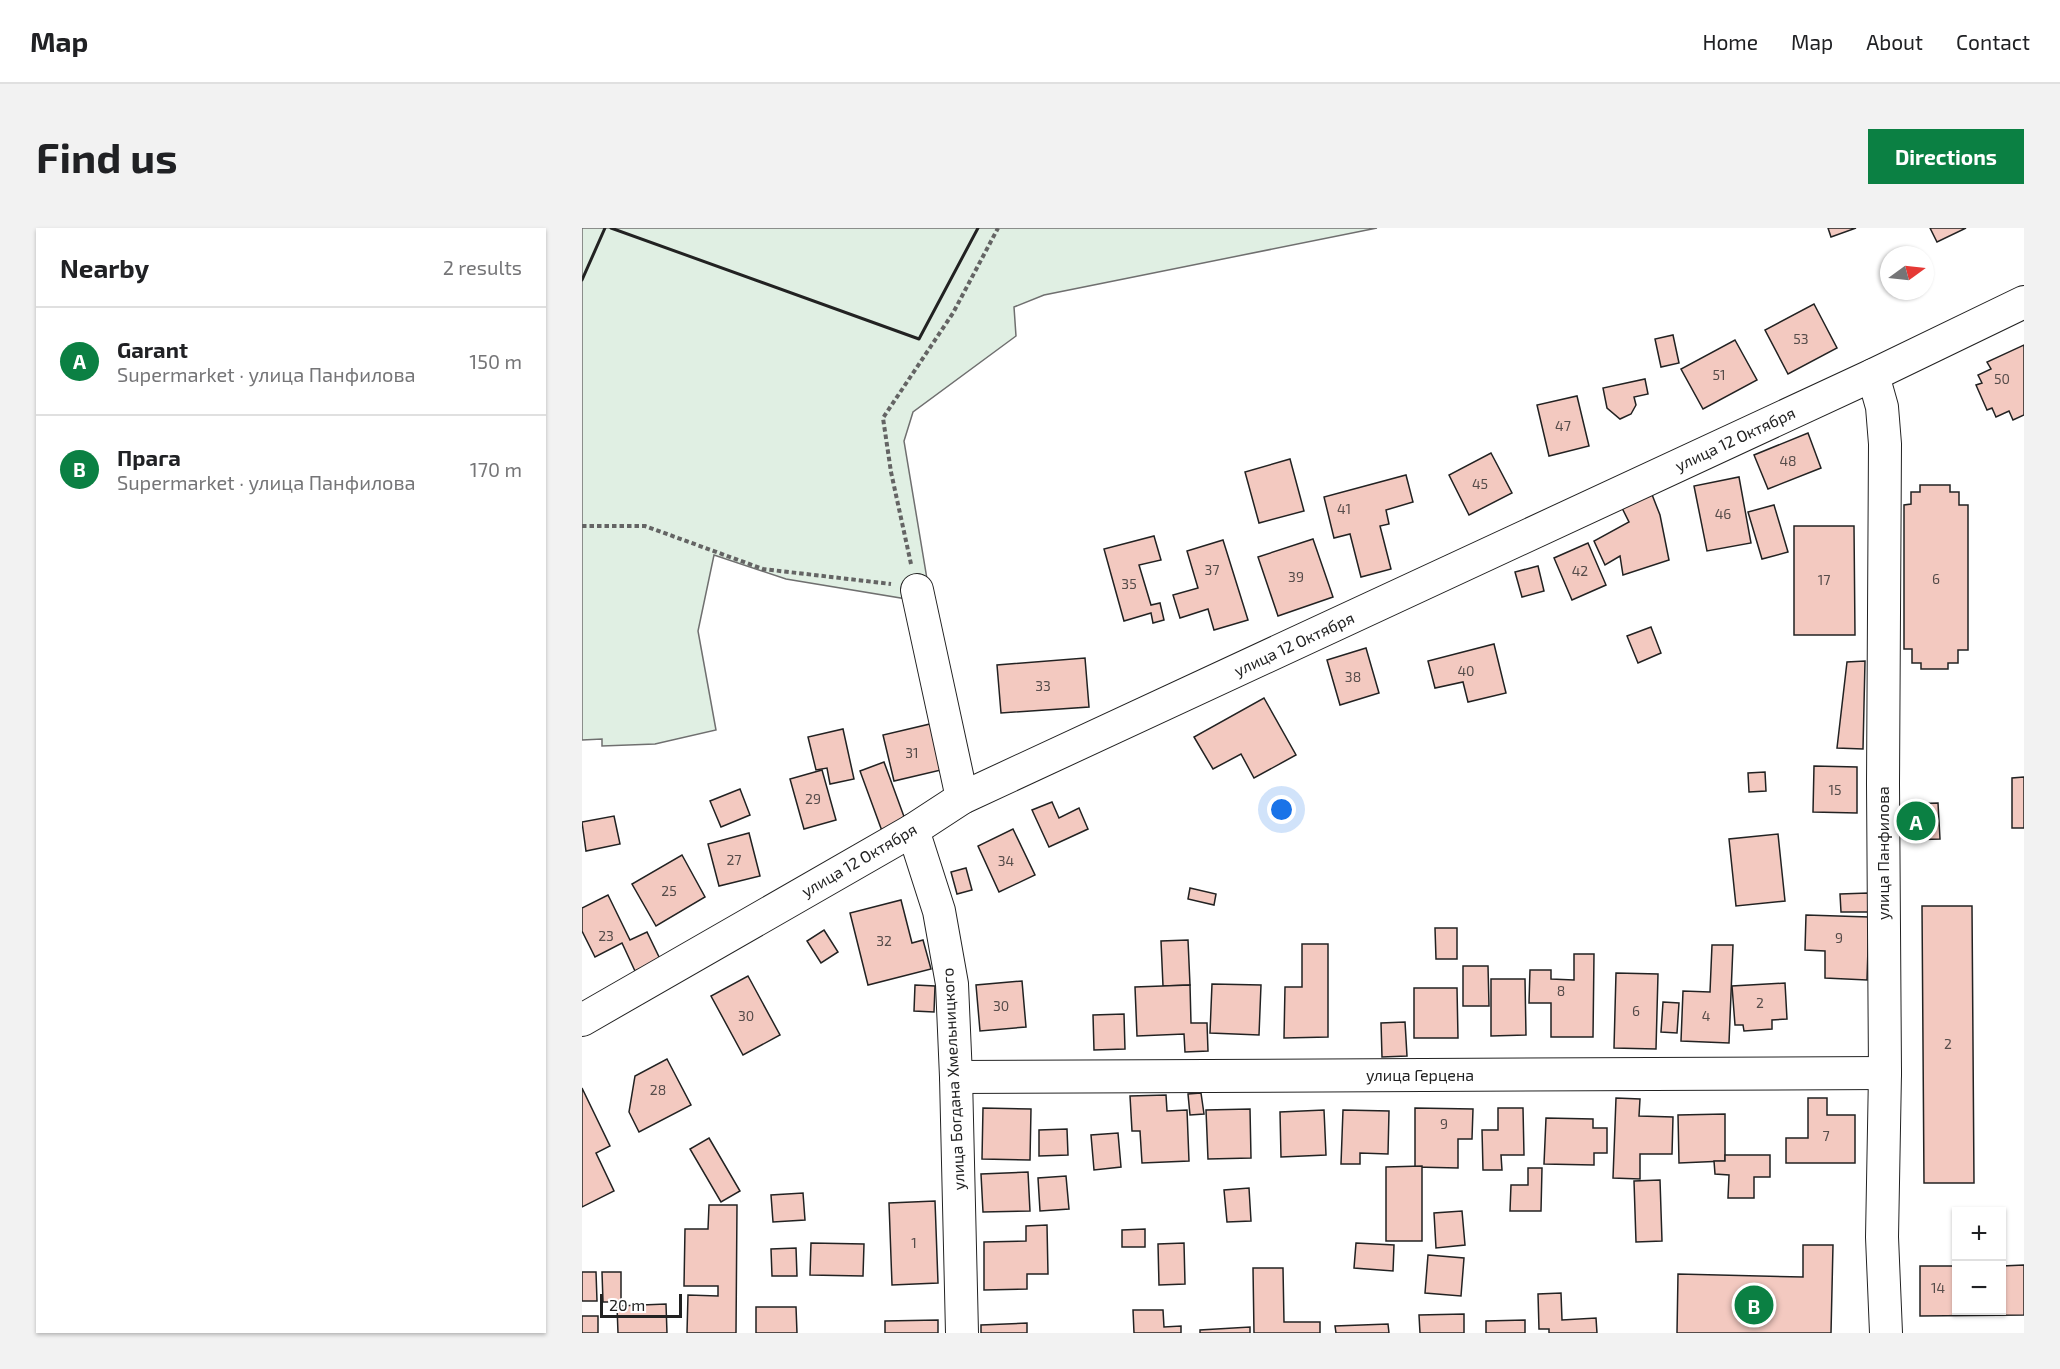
<!DOCTYPE html>
<html lang="en">
<head>
<meta charset="utf-8">
<style>
  body { margin:0; font-family:"Exo 2",sans-serif; background:#f2f2f2; color:#202124 }
  .controls { position:absolute; right:18px; bottom:18px; display:grid; overflow:hidden; border-radius:0px; box-shadow:0 2px 4px #0004 }
  .controls button { width:54px; height:54px; display:grid; place-items:center; padding:0; border:0; border-bottom:2px solid #e0e0e0; background:#fff; color:#202124; font:30px sans-serif }
  .compass { position:absolute; left:1298px; top:18px; width:54px; height:54px; border-radius:50%; background:#fff; box-shadow:0 2px 4px #0004; rotate:75deg }
  .scale { position:absolute; left:18px; bottom:15px; width:82px; box-sizing:border-box; padding-left:6px; border:3px solid #222; border-top:0; font-size:16px; line-height:21px; white-space:nowrap; color:#222; -webkit-text-stroke:4px #fff; paint-order:stroke }
  .you { position:absolute; left:700px; top:582px; width:21px; height:21px; margin:-15px; border:4px solid #fff; border-radius:50%; background:#1a73e8; box-shadow:0 0 0 9px #1a73e833 }
  .badge { display:grid; place-items:center; width:39px; height:39px; border-radius:50%; background:#0b8043; color:#fff; font-size:20px; font-weight:700 }
  .pin { position:absolute; translate:-50% -50%; border:3px solid #fff; box-shadow:0 2px 6px #0006 }
  .list { margin:0; padding:0; list-style:none }
  h2 { display:flex; justify-content:space-between; align-items:center; height:78px; margin:0; padding:0 24px; font-size:26px }
  h2 small { font-size:20px; font-weight:400; color:#757577 }
  .list li { display:grid; grid-template-columns:39px 1fr auto; gap:18px; align-items:center; box-sizing:border-box; height:108px; padding:0 24px; border-top:2px solid #e0e0e0 }
  .list b { display:block; font-size:22px; white-space:nowrap }
  .list p { margin:0; font-size:20px; white-space:nowrap; color:#757577 }
  .list em { font-size:20px; font-style:normal; color:#757577 }
  .map { position:relative; flex:none; width:1442px; height:1105px; overflow:hidden; border-radius:0px }
  header { display:flex; align-items:center; gap:36px; box-sizing:border-box; height:84px; padding:0 30px; background:#fff; border-bottom:2px solid #e0e0e0 }
  header strong { font-size:28px }
  nav { display:flex; gap:33px; margin-inline-start:auto; font-size:21px }
  .intro { display:flex; align-items:center; justify-content:space-between; box-sizing:border-box; height:144px; padding:0 36px }
  h1 { margin:0; font-size:42px }
  .button { padding:15px 27px; border-radius:0px; background:#0b8043; color:#fff; font-size:21px; font-weight:700 }
  main { display:flex; gap:36px; padding:0 36px }
  aside { flex:1; background:#fff; border-radius:0px; box-shadow:0 2px 4px #0004 }
  .map>svg:first-child { display:block }
  .green { fill:#e0efe3; stroke:#6f6f6f; stroke-width:1.5 }
  .building { fill:#f3c9c0; stroke:#222; stroke-width:1.5 }
  .lines { fill:none; stroke-linecap:round; stroke-linejoin:round }
  .minor-casing { stroke:#222; stroke-width:34 }
  .path { stroke:#646464; stroke-width:4; stroke-dasharray:4.5 3; stroke-linecap:butt }
  .minor { stroke:#fff; stroke-width:32 }
  .wall { stroke:#222; stroke-width:3 }
  .labels { text-anchor:middle; stroke-width:4.5; stroke-linejoin:round; paint-order:stroke }
  .number-label { font-size:14px; fill:#564c4a }
  .street-label { font-size:16px; fill:#222; stroke:#fff }
</style>
</head>
<body>
<header>
<strong>Map</strong>
<nav><a>Home</a><a>Map</a><a>About</a><a>Contact</a></nav>
</header>
<div class="intro"><h1>Find us</h1><a class="button">Directions</a></div>
<main>
<aside>
<h2>Nearby<small>2 results</small></h2>
<ul class="list">
<li><span class="badge">A</span><div><b>Garant</b><p>Supermarket · улица Панфилова</p></div><em>150 m</em></li>
<li><span class="badge">B</span><div><b>Прага</b><p>Supermarket · улица Панфилова</p></div><em>170 m</em></li>
</ul>
</aside>
<div class="map">
<svg width="1442" height="1105" viewBox="0 0 1442 1105">
  <rect width="100%" height="100%" fill="#fff"/>
  <path class="green" d="M 0,0 L 795,0 L 462,67 L 432,79 L 434,108 L 331,184 L 322,213 L 349,375 L 204,351 L 132,327 L 116,403 L 134,502 L 73,516 L 20,518 L 20,511 L 0,512 Z"/>
  <g class="building">
    <path d="M 1246,0 L 1274,0 L 1249,9 Z"/>
    <path d="M 1348,0 L 1384,0 L 1355,14 Z"/>
    <path d="M 1232,76 L 1255,120 L 1206,146 L 1183,102 Z"/>
    <path d="M 1091,107 L 1097,135 L 1079,139 L 1073,111 Z"/>
    <path d="M 1153,112 L 1175,152 L 1121,181 L 1099,141 Z"/>
    <path d="M 1442,117 L 1442,187 L 1431,192 L 1427,183 L 1414,189 L 1410,180 L 1405,182 L 1394,157 L 1400,155 L 1396,147 L 1409,141 L 1405,134 Z"/>
    <path d="M 1063,151 L 1066,166 L 1052,169 L 1054,177 L 1049,186 L 1038,191 L 1025,180 L 1021,160 Z"/>
    <path d="M 995,168 L 1007,218 L 967,228 L 955,177 Z"/>
    <path d="M 1226,205 L 1239,240 L 1186,261 L 1172,227 Z"/>
    <path d="M 909,225 L 930,265 L 887,287 L 867,247 Z"/>
    <path d="M 708,231 L 722,283 L 677,295 L 663,244 Z"/>
    <path d="M 824,247 L 831,274 L 804,282 L 807,296 L 798,298 L 809,341 L 779,349 L 768,306 L 752,310 L 742,269 Z"/>
    <path d="M 1157,249 L 1169,315 L 1125,323 L 1112,258 Z"/>
    <path d="M 1338,257 L 1368,257 L 1368,264 L 1377,264 L 1377,277 L 1386,277 L 1386,422 L 1376,422 L 1376,435 L 1366,435 L 1366,441 L 1339,441 L 1339,435 L 1330,435 L 1330,421 L 1322,421 L 1322,277 L 1329,276 L 1329,264 L 1338,264 Z"/>
    <path d="M 1069,264 L 1078,287 L 1087,332 L 1041,347 L 1038,328 L 1023,337 L 1012,313 L 1047,294 L 1039,278 Z"/>
    <path d="M 1192,277 L 1206,324 L 1180,331 L 1166,284 Z"/>
    <path d="M 1212,298 L 1272,298 L 1273,407 L 1212,407 Z"/>
    <path d="M 572,308 L 579,332 L 557,337 L 569,377 L 578,375 L 582,392 L 571,395 L 569,385 L 542,393 L 522,321 Z"/>
    <path d="M 731,311 L 751,369 L 696,388 L 676,329 Z"/>
    <path d="M 641,312 L 666,392 L 632,402 L 626,381 L 598,390 L 591,367 L 616,360 L 605,323 Z"/>
    <path d="M 1006,315 L 1024,357 L 990,372 L 972,330 Z"/>
    <path d="M 956,338 L 962,363 L 940,369 L 933,344 Z"/>
    <path d="M 1069,399 L 1079,425 L 1056,435 L 1045,408 Z"/>
    <path d="M 912,416 L 924,465 L 886,474 L 881,454 L 853,460 L 846,433 Z"/>
    <path d="M 784,420 L 797,465 L 758,477 L 745,432 Z"/>
    <path d="M 503,430 L 507,479 L 419,485 L 415,437 Z"/>
    <path d="M 1283,433 L 1281,521 L 1255,520 L 1265,434 Z"/>
    <path d="M 682,470 L 714,527 L 672,550 L 659,526 L 631,541 L 612,509 Z"/>
    <path d="M 348,496 L 359,542 L 312,553 L 301,507 Z"/>
    <path d="M 261,501 L 272,551 L 248,556 L 245,540 L 234,542 L 226,509 Z"/>
    <path d="M 302,534 L 324,594 L 300,603 L 278,543 Z"/>
    <path d="M 1232,538 L 1275,539 L 1275,585 L 1231,584 Z"/>
    <path d="M 240,542 L 254,592 L 222,601 L 208,551 Z"/>
    <path d="M 1183,544 L 1184,563 L 1167,564 L 1166,545 Z"/>
    <path d="M 1442,549 L 1442,600 L 1430,600 L 1430,550 Z"/>
    <path d="M 158,561 L 168,587 L 139,599 L 128,573 Z"/>
    <path d="M 470,574 L 477,590 L 497,580 L 506,601 L 467,619 L 450,582 Z"/>
    <path d="M 1356,575 L 1358,611 L 1324,612 L 1323,576 Z"/>
    <path d="M 32,588 L 38,616 L 4,623 L 0,594 Z"/>
    <path d="M 431,601 L 453,647 L 417,664 L 396,618 Z"/>
    <path d="M 167,605 L 178,648 L 137,658 L 126,616 Z"/>
    <path d="M 1196,606 L 1203,673 L 1154,678 L 1147,611 Z"/>
    <path d="M 100,627 L 123,669 L 74,698 L 50,656 Z"/>
    <path d="M 384,640 L 390,662 L 375,666 L 369,644 Z"/>
    <path d="M 608,660 L 634,666 L 632,677 L 606,671 Z"/>
    <path d="M 1286,665 L 1287,684 L 1259,684 L 1258,666 Z"/>
    <path d="M 26,667 L 48,712 L 65,704 L 78,731 L 53,743 L 40,715 L 13,729 L 0,703 L 0,680 Z"/>
    <path d="M 319,672 L 330,715 L 341,712 L 349,741 L 286,757 L 268,685 Z"/>
    <path d="M 1340,678 L 1390,678 L 1392,955 L 1342,955 Z"/>
    <path d="M 1224,687 L 1287,689 L 1285,752 L 1243,750 L 1243,723 L 1223,722 Z"/>
    <path d="M 853,700 L 875,700 L 875,731 L 854,731 Z"/>
    <path d="M 242,702 L 256,724 L 239,735 L 225,713 Z"/>
    <path d="M 606,712 L 608,757 L 581,758 L 579,713 Z"/>
    <path d="M 720,716 L 746,716 L 746,809 L 702,810 L 703,759 L 720,759 Z"/>
    <path d="M 1130,717 L 1151,717 L 1147,815 L 1099,813 L 1101,763 L 1128,764 Z"/>
    <path d="M 992,726 L 1012,726 L 1011,809 L 969,809 L 969,775 L 947,775 L 948,742 L 969,742 L 969,751 L 992,752 Z"/>
    <path d="M 881,738 L 906,738 L 907,778 L 881,778 Z"/>
    <path d="M 1034,745 L 1076,746 L 1074,821 L 1032,820 Z"/>
    <path d="M 166,748 L 198,807 L 161,827 L 129,768 Z"/>
    <path d="M 909,751 L 943,751 L 944,807 L 909,808 Z"/>
    <path d="M 440,753 L 444,799 L 398,803 L 394,757 Z"/>
    <path d="M 1203,755 L 1205,791 L 1190,792 L 1190,801 L 1162,803 L 1161,797 L 1153,797 L 1150,758 Z"/>
    <path d="M 630,756 L 679,757 L 677,807 L 628,805 Z"/>
    <path d="M 333,757 L 353,758 L 352,784 L 332,783 Z"/>
    <path d="M 608,757 L 609,795 L 625,795 L 626,823 L 603,824 L 602,806 L 555,808 L 553,759 Z"/>
    <path d="M 832,760 L 875,760 L 876,810 L 832,810 Z"/>
    <path d="M 1081,774 L 1097,775 L 1095,805 L 1079,804 Z"/>
    <path d="M 542,786 L 543,821 L 512,822 L 511,787 Z"/>
    <path d="M 823,794 L 825,828 L 800,829 L 799,795 Z"/>
    <path d="M 85,831 L 109,877 L 57,904 L 47,884 L 53,848 Z"/>
    <path d="M 0,860 L 28,918 L 14,925 L 32,963 L 0,979 Z"/>
    <path d="M 619,865 L 622,886 L 608,887 L 606,866 Z"/>
    <path d="M 584,867 L 585,883 L 605,882 L 607,933 L 560,935 L 558,903 L 550,903 L 548,868 Z"/>
    <path d="M 1034,870 L 1058,871 L 1057,888 L 1091,889 L 1090,926 L 1058,926 L 1058,951 L 1031,950 Z"/>
    <path d="M 1226,870 L 1245,870 L 1245,887 L 1273,887 L 1273,935 L 1204,935 L 1204,910 L 1226,910 Z"/>
    <path d="M 401,880 L 449,881 L 448,932 L 400,931 Z"/>
    <path d="M 833,880 L 891,881 L 890,911 L 876,911 L 876,940 L 833,939 Z"/>
    <path d="M 916,880 L 941,880 L 942,927 L 919,927 L 920,942 L 901,942 L 900,902 L 916,902 Z"/>
    <path d="M 668,881 L 669,930 L 626,931 L 624,882 Z"/>
    <path d="M 742,882 L 744,927 L 699,929 L 698,884 Z"/>
    <path d="M 761,882 L 807,883 L 806,926 L 778,925 L 778,936 L 759,936 Z"/>
    <path d="M 1143,886 L 1143,933 L 1097,935 L 1096,887 Z"/>
    <path d="M 964,890 L 1011,891 L 1011,900 L 1025,900 L 1025,925 L 1012,925 L 1012,937 L 962,936 Z"/>
    <path d="M 485,901 L 486,927 L 457,928 L 457,902 Z"/>
    <path d="M 536,905 L 539,939 L 512,942 L 509,907 Z"/>
    <path d="M 127,910 L 158,963 L 139,974 L 108,921 Z"/>
    <path d="M 1143,927 L 1188,927 L 1188,949 L 1172,949 L 1172,970 L 1146,970 L 1147,947 L 1133,946 L 1132,933 L 1143,933 Z"/>
    <path d="M 840,938 L 840,1013 L 804,1013 L 804,939 Z"/>
    <path d="M 946,940 L 960,940 L 959,983 L 928,983 L 929,957 L 946,957 Z"/>
    <path d="M 446,944 L 448,983 L 401,984 L 399,946 Z"/>
    <path d="M 484,948 L 487,981 L 458,983 L 456,950 Z"/>
    <path d="M 1078,952 L 1080,1013 L 1054,1014 L 1052,953 Z"/>
    <path d="M 667,960 L 669,993 L 645,994 L 642,962 Z"/>
    <path d="M 221,965 L 223,992 L 191,994 L 189,967 Z"/>
    <path d="M 353,973 L 356,1055 L 310,1057 L 307,975 Z"/>
    <path d="M 127,977 L 155,977 L 154,1105 L 105,1105 L 106,1067 L 136,1068 L 136,1058 L 102,1058 L 103,1001 L 126,1001 Z"/>
    <path d="M 880,983 L 883,1017 L 854,1020 L 852,985 Z"/>
    <path d="M 465,997 L 466,1046 L 445,1046 L 445,1061 L 402,1062 L 402,1014 L 444,1013 L 444,998 Z"/>
    <path d="M 563,1001 L 563,1019 L 540,1019 L 540,1002 Z"/>
    <path d="M 229,1015 L 282,1016 L 281,1048 L 228,1047 Z"/>
    <path d="M 602,1015 L 603,1056 L 577,1057 L 576,1016 Z"/>
    <path d="M 774,1015 L 812,1017 L 811,1043 L 772,1040 Z"/>
    <path d="M 1221,1017 L 1251,1017 L 1249,1105 L 1095,1105 L 1096,1046 L 1221,1049 Z"/>
    <path d="M 214,1020 L 215,1048 L 190,1048 L 189,1021 Z"/>
    <path d="M 846,1027 L 882,1030 L 879,1068 L 843,1065 Z"/>
    <path d="M 1442,1037 L 1442,1087 L 1338,1088 L 1338,1038 L 1374,1038 L 1374,1082 L 1420,1082 L 1420,1038 Z"/>
    <path d="M 671,1040 L 701,1040 L 702,1094 L 738,1094 L 738,1105 L 672,1105 Z"/>
    <path d="M 0,1044 L 14,1044 L 15,1073 L 0,1073 Z"/>
    <path d="M 20,1044 L 39,1044 L 39,1074 L 21,1074 Z"/>
    <path d="M 979,1065 L 980,1092 L 1014,1090 L 1015,1105 L 967,1105 L 967,1101 L 957,1101 L 956,1066 Z"/>
    <path d="M 84,1076 L 85,1105 L 36,1105 L 35,1078 Z"/>
    <path d="M 174,1079 L 214,1079 L 215,1105 L 174,1105 Z"/>
    <path d="M 551,1082 L 581,1082 L 582,1099 L 599,1098 L 599,1105 L 552,1105 Z"/>
    <path d="M 882,1086 L 882,1105 L 838,1105 L 837,1087 Z"/>
    <rect x="0" y="1088" width="16" height="17"/>
    <path d="M 356,1092 L 356,1105 L 303,1105 L 303,1093 Z"/>
    <path d="M 943,1092 L 943,1105 L 904,1105 L 904,1093 Z"/>
    <path d="M 445,1095 L 445,1105 L 399,1105 L 399,1097 Z"/>
    <path d="M 806,1096 L 807,1105 L 754,1105 L 753,1098 Z"/>
    <path d="M 668,1099 L 668,1105 L 618,1105 L 618,1102 Z"/>
  </g>
  <g class="lines">
    <g class="minor-casing">
      <g id="minor">
        <path d="M 1291,147 L 1300,179 L 1303,216 L 1301,556 L 1303,845 L 1300,1009 L 1304,1105"/>
        <path d="M 335,362 L 380,570"/>
        <path d="M 331,602 L 357,683 L 370,756 L 374,849 L 380,1105"/>
        <path d="M 0,792 L 331,602 L 380,570 L 1291,147 L 1442,74"/>
        <path d="M 374,849 L 1303,845"/>
      </g>
    </g>
    <g class="path">
      <path d="M 0,298 L 63,298 L 181,341 L 309,356"/>
      <path d="M 329,336 L 309,244 L 301,190 L 371,85 L 416,0"/>
    </g>
    <use href="#minor" class="minor"/>
    <g class="wall">
      <path d="M 29,0 L 337,111 L 396,0"/>
      <path d="M 0,52 L 23,0"/>
    </g>
  </g>
  <g class="labels">
    <g class="number-label">
      <text x="1219" y="116">53</text>
      <text x="1137" y="152">51</text>
      <text x="1420" y="156">50</text>
      <text x="981" y="203">47</text>
      <text x="1206" y="238">48</text>
      <text x="898" y="261">45</text>
      <text x="762" y="286">41</text>
      <text x="1141" y="291">46</text>
      <text x="630" y="347">37</text>
      <text x="998" y="348">42</text>
      <text x="714" y="354">39</text>
      <text x="1354" y="356">6</text>
      <text x="1242" y="357">17</text>
      <text x="547" y="361">35</text>
      <text x="884" y="448">40</text>
      <text x="771" y="454">38</text>
      <text x="461" y="463">33</text>
      <text x="330" y="530">31</text>
      <text x="1253" y="567">15</text>
      <text x="231" y="576">29</text>
      <text x="152" y="637">27</text>
      <text x="424" y="638">34</text>
      <text x="87" y="668">25</text>
      <text x="24" y="713">23</text>
      <text x="1257" y="715">9</text>
      <text x="302" y="718">32</text>
      <text x="979" y="768">8</text>
      <text x="1178" y="780">2</text>
      <text x="419" y="783">30</text>
      <text x="1054" y="788">6</text>
      <text x="164" y="793">30</text>
      <text x="1124" y="793">4</text>
      <text x="1366" y="821">2</text>
      <text x="76" y="867">28</text>
      <text x="862" y="901">9</text>
      <text x="1244" y="913">7</text>
      <text x="332" y="1020">1</text>
      <text x="1356" y="1065">14</text>
    </g>
    <g class="street-label">
      <text transform="translate(1153 211) rotate(-25)" y="6">улица 12 Октября</text>
      <text transform="translate(712 416) rotate(-25)" y="6">улица 12 Октября</text>
      <text transform="translate(1301 625) rotate(-90)" y="6">улица Панфилова</text>
      <text transform="translate(277 632) rotate(-30)" y="6">улица 12 Октября</text>
      <text x="838" y="853">улица Герцена</text>
      <text transform="translate(371 851) rotate(-93)" y="6">улица Богдана Хмельницкого</text>
    </g>
  </g>
</svg>
<div class="controls">
<button>+</button>
<button>−</button>
</div>
<svg class="compass" viewBox="-18 -18 36 36"><path d="M0-13l5 13h-10z" fill="#e53935"/><path d="M0 13l5-13h-10z" fill="#757577"/></svg>
<div class="scale">20 m</div>
<div class="you"></div>
<div class="pin badge" style="left:1334px;top:593px">A</div>
<div class="pin badge" style="left:1172px;top:1077px">B</div>
</div>
</main>
</body>
</html>
